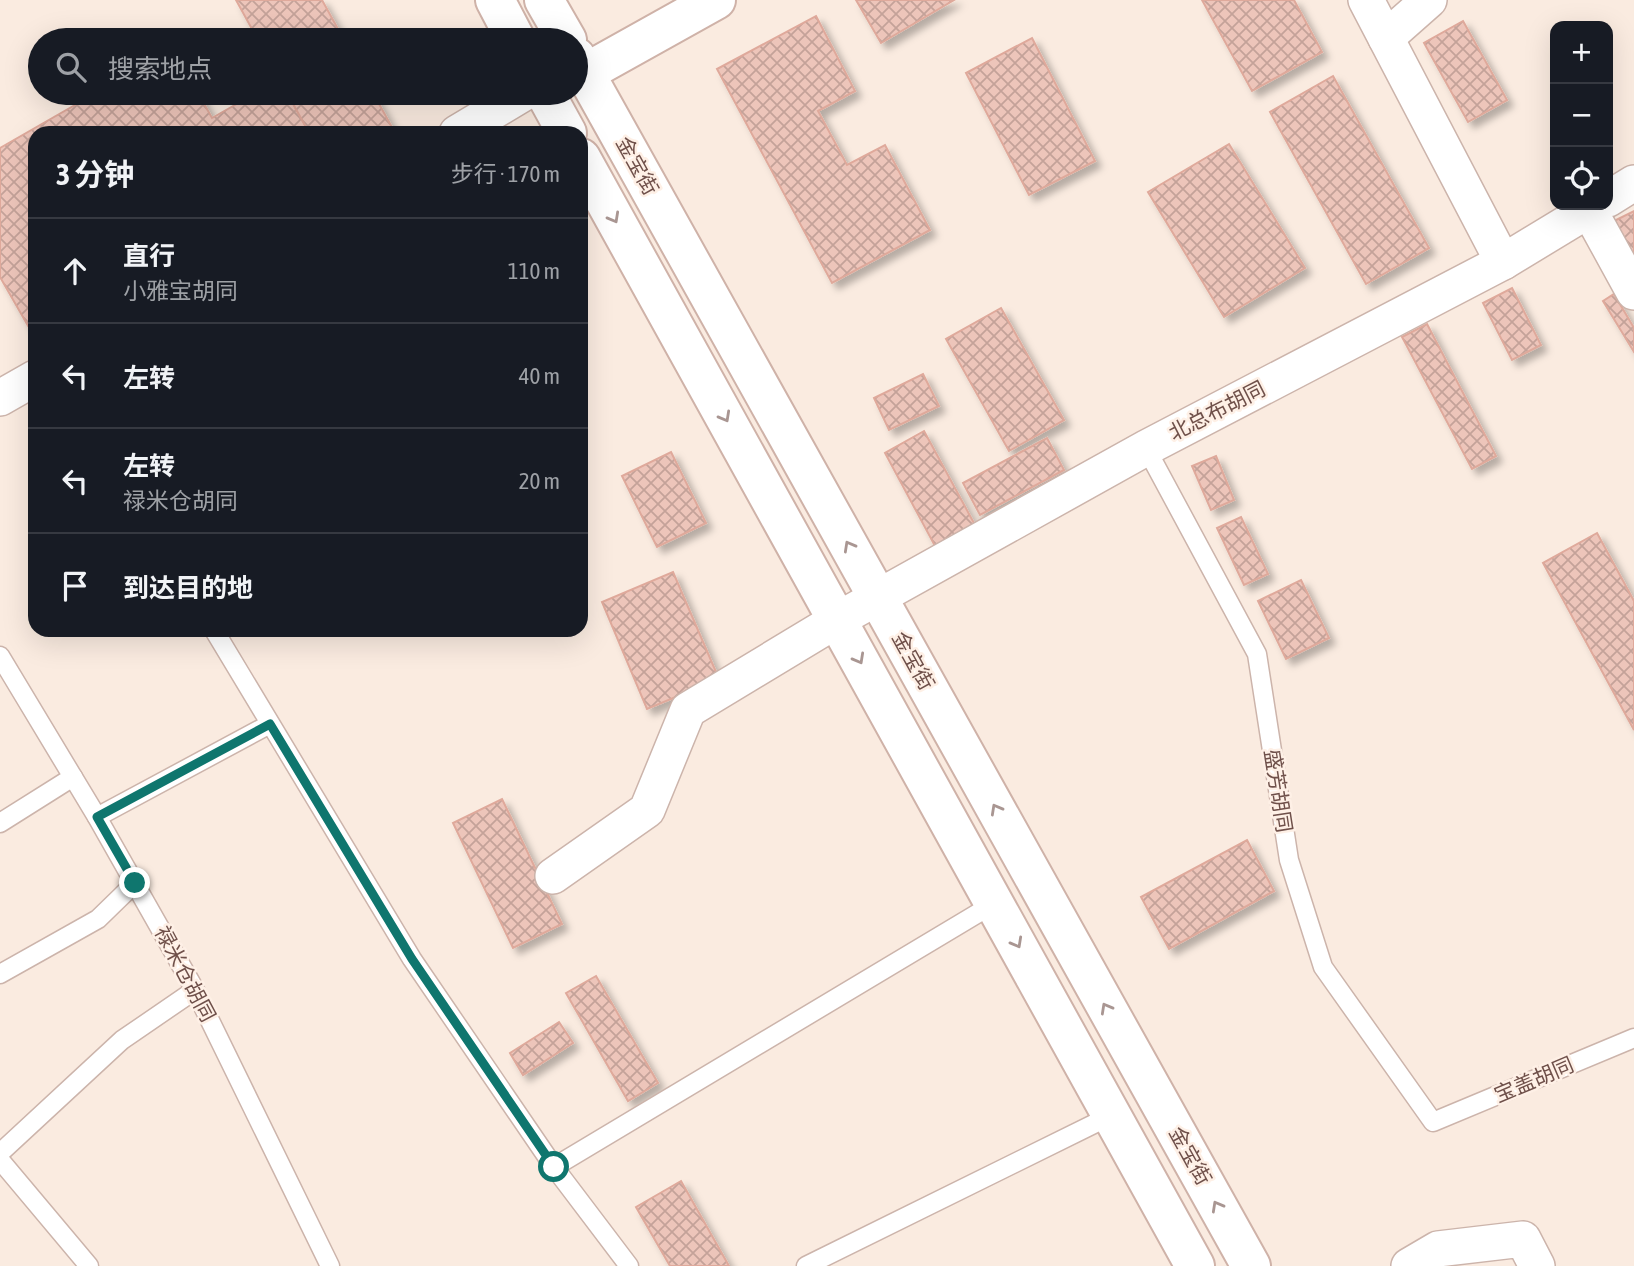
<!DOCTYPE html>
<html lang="zh">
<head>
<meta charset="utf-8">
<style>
  body { margin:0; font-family:"Asap Condensed","Noto Sans SC",sans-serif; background:#20242c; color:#f1f3f6 }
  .controls { position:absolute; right:21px; top:21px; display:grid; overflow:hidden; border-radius:14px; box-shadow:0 7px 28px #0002 }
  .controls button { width:63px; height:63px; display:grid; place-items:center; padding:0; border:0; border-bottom:2px solid #363941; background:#171b24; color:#f1f3f6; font:35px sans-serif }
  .stop { position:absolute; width:21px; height:21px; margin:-16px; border:5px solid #0f766e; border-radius:50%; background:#fff }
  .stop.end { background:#0f766e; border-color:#fff; box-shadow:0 2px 7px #0008 }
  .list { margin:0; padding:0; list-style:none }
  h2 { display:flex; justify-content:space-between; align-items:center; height:91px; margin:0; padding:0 28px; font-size:30px }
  h2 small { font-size:23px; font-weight:400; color:#9ea1a6 }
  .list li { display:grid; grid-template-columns:46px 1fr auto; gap:21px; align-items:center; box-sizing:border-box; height:105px; padding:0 28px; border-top:2px solid #363941 }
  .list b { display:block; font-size:26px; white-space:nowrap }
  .list p { margin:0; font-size:23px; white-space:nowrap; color:#9ea1a6 }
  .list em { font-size:23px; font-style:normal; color:#9ea1a6 }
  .icon { flex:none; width:38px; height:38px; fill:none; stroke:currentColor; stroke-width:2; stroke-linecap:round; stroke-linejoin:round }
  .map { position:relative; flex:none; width:1634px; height:1266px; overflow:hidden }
  .search { position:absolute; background:#171b24; box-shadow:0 7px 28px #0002; left:28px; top:28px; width:560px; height:77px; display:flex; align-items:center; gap:18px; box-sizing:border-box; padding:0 24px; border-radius:38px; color:#9ea1a6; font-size:26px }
  .panel { position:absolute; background:#171b24; box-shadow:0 7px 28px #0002; left:28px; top:126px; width:560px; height:511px; border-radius:21px }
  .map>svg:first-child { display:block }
  .building { fill:url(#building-cross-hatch); stroke:#dfa99b; stroke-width:2; filter:url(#shadow) }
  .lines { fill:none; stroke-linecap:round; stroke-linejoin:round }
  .lane-casing { stroke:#ccb4ab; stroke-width:21 }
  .street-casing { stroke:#ccb4ab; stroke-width:38 }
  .secondary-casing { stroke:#cfb2a8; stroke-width:42 }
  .lane { stroke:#fff; stroke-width:18 }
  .street { stroke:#fff; stroke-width:35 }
  .secondary { stroke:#fff; stroke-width:38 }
  .oneway { stroke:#a99692 }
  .route { stroke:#0f766e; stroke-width:9 }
  .labels { text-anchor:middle; stroke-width:5; stroke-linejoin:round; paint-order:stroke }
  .street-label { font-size:21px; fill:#6f504a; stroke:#fef0e6 }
</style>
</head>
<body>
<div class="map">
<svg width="1634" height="1266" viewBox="0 0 1634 1266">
  <defs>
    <pattern id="building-cross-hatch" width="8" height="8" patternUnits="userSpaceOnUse" patternTransform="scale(1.75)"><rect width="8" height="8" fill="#edc5ba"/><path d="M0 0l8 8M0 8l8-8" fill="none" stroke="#c4a299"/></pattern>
    <filter id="shadow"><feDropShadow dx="6" dy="6" stdDeviation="3.5" flood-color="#0004"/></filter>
  </defs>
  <rect width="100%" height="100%" fill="#faebe0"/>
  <g class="building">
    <path d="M 236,0 L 322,0 L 344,40 L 258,40 Z"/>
    <path d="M 856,0 L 954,0 L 881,43 Z"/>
    <path d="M 1202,0 L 1294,0 L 1322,52 L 1252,91 Z"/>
    <path d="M 816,16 L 855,91 L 818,111 L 847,165 L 885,145 L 930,230 L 832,283 L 717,69 Z"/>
    <path d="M 1463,21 L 1507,100 L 1468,122 L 1424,43 Z"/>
    <path d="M 1032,38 L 1095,161 L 1029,195 L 966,73 Z"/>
    <path d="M 1333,76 L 1429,248 L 1366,284 L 1270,112 Z"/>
    <path d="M 96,93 L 198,93 L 212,118 L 256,93 L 287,93 L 306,127 L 295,133 L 35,133 L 35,338 L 0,277 L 0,148 Z"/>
    <path d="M 287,93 L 373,93 L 394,131 L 391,133 L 295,133 L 306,127 Z"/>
    <path d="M 1229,144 L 1305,268 L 1224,317 L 1148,192 Z"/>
    <path d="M 1634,211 L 1634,267 L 1610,223 Z"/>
    <path d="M 1512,288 L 1541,345 L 1512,360 L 1483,303 Z"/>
    <path d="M 1614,294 L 1634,328 L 1634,352 L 1603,301 Z"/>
    <path d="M 1001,308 L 1064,420 L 1009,451 L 946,339 Z"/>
    <path d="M 1427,324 L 1496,456 L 1472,469 L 1402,337 Z"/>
    <path d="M 923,374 L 939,406 L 889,430 L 874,398 Z"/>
    <path d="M 924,431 L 975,525 L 935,546 L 885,453 Z"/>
    <path d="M 1047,438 L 1064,470 L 980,515 L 963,483 Z"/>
    <path d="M 671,452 L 706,523 L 657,547 L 622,476 Z"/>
    <path d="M 1216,456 L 1234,500 L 1211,510 L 1192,466 Z"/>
    <path d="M 1241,517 L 1268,574 L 1244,585 L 1217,528 Z"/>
    <path d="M 1597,533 L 1634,601 L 1634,730 L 1543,563 Z"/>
    <path d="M 673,572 L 719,679 L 647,709 L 602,602 Z"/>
    <path d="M 1301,580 L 1329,638 L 1286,659 L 1258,601 Z"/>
    <path d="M 502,799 L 562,924 L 513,948 L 453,823 Z"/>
    <path d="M 1247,840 L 1274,891 L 1169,949 L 1141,897 Z"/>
    <path d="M 596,976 L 658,1083 L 628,1101 L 566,993 Z"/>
    <path d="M 559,1022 L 573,1043 L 523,1075 L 510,1053 Z"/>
    <path d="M 681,1181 L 729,1266 L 670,1266 L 636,1207 Z"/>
  </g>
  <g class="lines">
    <g class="lane-casing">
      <g id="lane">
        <path d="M 1146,448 L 1257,654 L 1289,860 L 1323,967 L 1433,1122 L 1634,1038"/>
        <path d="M 214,630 L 412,959 L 554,1167 L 629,1266"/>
        <path d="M 0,656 L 97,817 L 195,990 L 330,1266"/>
        <path d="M 97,817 L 270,724"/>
        <path d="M 0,823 L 73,777"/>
        <path d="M 0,974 L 98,919 L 135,883"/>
        <path d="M 0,1153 L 122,1040 L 195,990"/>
        <path d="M 0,1160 L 89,1266"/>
        <path d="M 554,1167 L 995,903"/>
        <path d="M 806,1266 L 1112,1115"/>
      </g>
    </g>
    <g class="street-casing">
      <g id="street">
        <path d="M 1366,0 L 1503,262"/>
        <path d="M 1386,38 L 1429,0"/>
        <path d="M 457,133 L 524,93"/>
        <path d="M 1608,199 L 1634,183"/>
        <path d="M 1589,210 L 1634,292"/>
        <path d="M 0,398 L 35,378"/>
        <path d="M 553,876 L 647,810 L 688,710 L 837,620 L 1146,448 L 1503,262 L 1597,205"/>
        <path d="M 1409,1266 L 1438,1249 L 1523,1239 L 1537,1266"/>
      </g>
    </g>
    <g class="secondary-casing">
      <g id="secondary">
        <path d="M 495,0 L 516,40"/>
        <path d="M 544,0 L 567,40"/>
        <path d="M 576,57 L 1251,1266"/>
        <path d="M 585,73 L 716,0"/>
        <path d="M 545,93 L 567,133"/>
        <path d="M 581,158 L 1195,1266"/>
      </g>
    </g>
    <use href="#lane" class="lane"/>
    <use href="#street" class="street"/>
    <use href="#secondary" class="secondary"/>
  </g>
  <defs><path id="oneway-chevron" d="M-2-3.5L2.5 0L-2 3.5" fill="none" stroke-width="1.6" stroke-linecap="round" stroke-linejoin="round" transform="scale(1.75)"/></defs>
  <g class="oneway">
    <use href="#oneway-chevron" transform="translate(614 218) rotate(61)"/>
    <use href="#oneway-chevron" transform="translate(725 417) rotate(61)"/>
    <use href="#oneway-chevron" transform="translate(849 546) rotate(-119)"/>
    <use href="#oneway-chevron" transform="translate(859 659) rotate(61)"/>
    <use href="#oneway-chevron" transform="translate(996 809) rotate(-119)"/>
    <use href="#oneway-chevron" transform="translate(1017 943) rotate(61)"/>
    <use href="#oneway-chevron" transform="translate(1106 1008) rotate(-119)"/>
    <use href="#oneway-chevron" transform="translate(1217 1206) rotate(-119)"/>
  </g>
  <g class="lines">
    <path class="route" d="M 135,883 L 97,817 L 270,724 L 412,959 L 554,1167"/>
  </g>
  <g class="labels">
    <g class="street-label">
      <text transform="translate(637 166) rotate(61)" y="7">金宝街</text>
      <text transform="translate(1217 411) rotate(-27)" y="7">北总布胡同</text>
      <text transform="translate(913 661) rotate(61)" y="7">金宝街</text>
      <text transform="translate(1278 791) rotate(81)" y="7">盛芳胡同</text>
      <text transform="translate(185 974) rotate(62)" y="7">禄米仓胡同</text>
      <text transform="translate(1534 1080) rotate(-23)" y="7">宝盖胡同</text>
      <text transform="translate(1190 1156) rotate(61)" y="7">金宝街</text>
    </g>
  </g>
</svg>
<div class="controls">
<button>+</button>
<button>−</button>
<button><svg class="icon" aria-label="locate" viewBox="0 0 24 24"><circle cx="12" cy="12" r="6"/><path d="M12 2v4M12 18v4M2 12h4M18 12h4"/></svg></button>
</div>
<div class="stop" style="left:554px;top:1167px"></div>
<div class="stop end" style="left:135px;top:883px"></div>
<div class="search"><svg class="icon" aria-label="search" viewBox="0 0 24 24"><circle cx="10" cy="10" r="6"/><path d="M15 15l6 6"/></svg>搜索地点</div>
<section class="panel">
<h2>3 分钟<small>步行 · 170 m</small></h2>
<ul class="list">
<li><svg class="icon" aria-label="ahead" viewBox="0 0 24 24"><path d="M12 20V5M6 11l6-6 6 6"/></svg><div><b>直行</b><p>小雅宝胡同</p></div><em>110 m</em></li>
<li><svg class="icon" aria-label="left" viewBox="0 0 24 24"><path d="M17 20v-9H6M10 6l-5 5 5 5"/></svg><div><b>左转</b></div><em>40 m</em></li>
<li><svg class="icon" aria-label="left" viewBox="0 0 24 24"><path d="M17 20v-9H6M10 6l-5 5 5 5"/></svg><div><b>左转</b><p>禄米仓胡同</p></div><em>20 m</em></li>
<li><svg class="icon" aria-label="arrive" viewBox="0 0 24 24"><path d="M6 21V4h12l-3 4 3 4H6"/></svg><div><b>到达目的地</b></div></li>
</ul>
</section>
</div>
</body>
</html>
